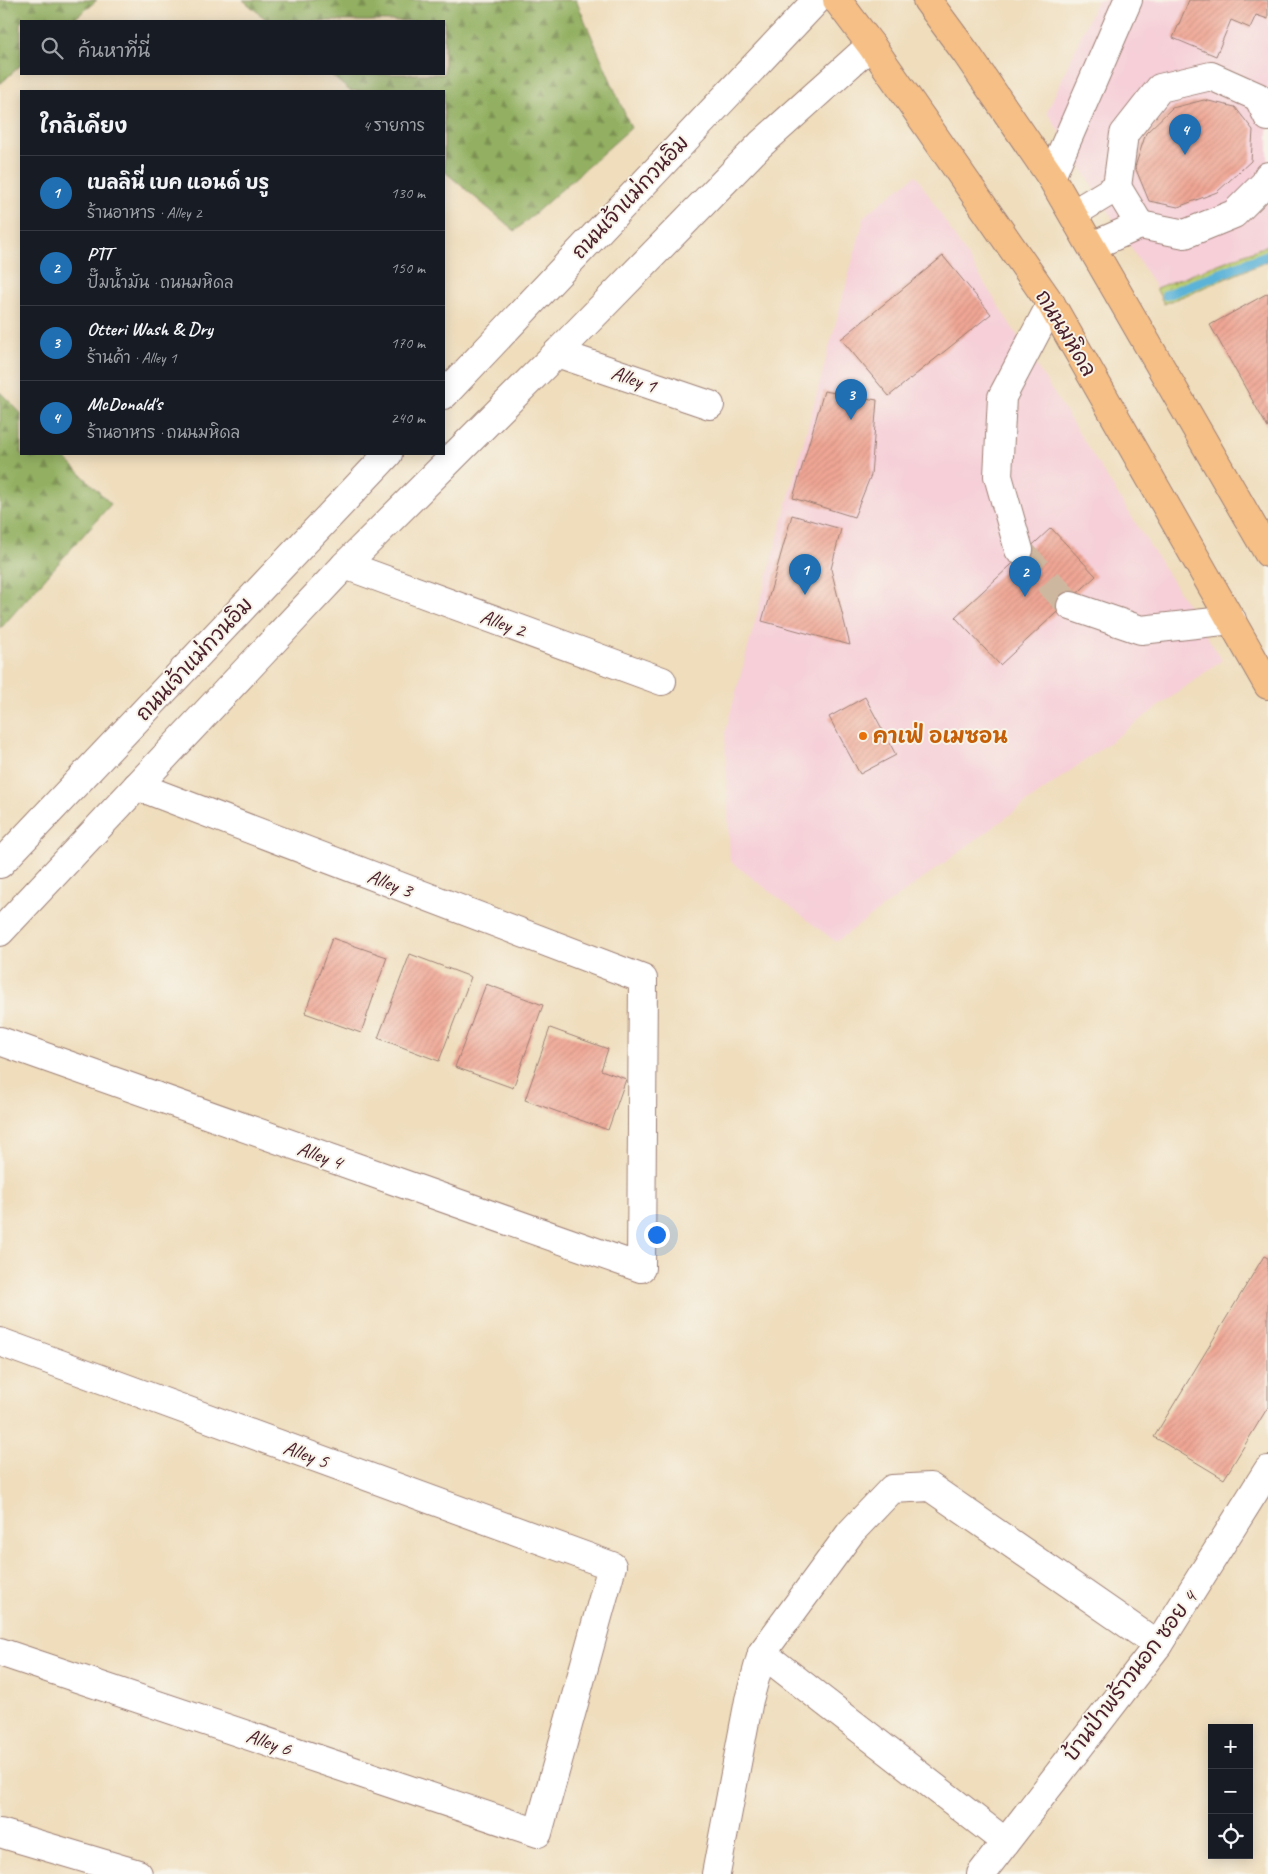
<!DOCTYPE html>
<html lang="th">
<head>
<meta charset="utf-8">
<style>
  body { margin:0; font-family:Caveat,"Playpen Sans Thai",sans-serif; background:#20242c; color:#f1f3f6 }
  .controls { position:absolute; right:15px; bottom:15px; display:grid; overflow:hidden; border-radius:0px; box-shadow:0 2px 12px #0003 }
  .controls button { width:45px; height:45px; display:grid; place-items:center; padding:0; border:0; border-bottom:1px solid #363941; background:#171b24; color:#f1f3f6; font:25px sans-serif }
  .you { position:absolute; left:656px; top:1234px; width:18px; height:18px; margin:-12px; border:4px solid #fff; border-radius:50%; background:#1a73e8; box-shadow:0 0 0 8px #1a73e833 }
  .badge { display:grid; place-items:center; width:32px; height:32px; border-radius:50%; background:#1f6fb2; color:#fff; font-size:16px; font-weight:700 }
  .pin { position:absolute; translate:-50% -41px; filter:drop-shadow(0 1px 2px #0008) }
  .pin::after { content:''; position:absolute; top:26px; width:18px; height:15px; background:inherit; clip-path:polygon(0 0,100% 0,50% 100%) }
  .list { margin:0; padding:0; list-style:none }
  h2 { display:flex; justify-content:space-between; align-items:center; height:65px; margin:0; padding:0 20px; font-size:21px }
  h2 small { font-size:16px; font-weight:400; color:#9ea1a6 }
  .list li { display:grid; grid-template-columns:32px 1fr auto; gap:15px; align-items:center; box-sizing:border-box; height:75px; padding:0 20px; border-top:1px solid #363941 }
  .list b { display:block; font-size:19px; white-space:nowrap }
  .list p { margin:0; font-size:16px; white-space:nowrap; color:#9ea1a6 }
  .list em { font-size:16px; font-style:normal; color:#9ea1a6 }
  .icon { flex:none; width:28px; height:28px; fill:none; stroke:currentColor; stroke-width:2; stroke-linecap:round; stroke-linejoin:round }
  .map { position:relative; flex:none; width:1268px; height:1874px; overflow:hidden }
  .search { position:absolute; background:#171b24; box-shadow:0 2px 12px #0003; left:20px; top:20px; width:425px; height:55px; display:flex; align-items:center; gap:12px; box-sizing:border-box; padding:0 18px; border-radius:0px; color:#9ea1a6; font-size:19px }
  .panel { position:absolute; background:#171b24; box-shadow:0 2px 12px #0003; left:20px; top:90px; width:425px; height:365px; border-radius:0px }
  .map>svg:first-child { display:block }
  .built { fill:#f6cfd8 }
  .grass { fill:url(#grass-dots); stroke:#82764e }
  .forest { fill:url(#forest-firs); stroke:#6e6846 }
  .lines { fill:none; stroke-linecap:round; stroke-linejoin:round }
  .stream { stroke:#5bb3d8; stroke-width:10 }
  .building { fill:url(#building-hatch) }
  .minor-tunnel { stroke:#ceb79f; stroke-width:28; stroke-dasharray:28 14; stroke-linecap:butt }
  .minor-casing { stroke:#9c7e74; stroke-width:30 }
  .major-casing { stroke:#9c7e74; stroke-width:30 }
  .minor { stroke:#fff; stroke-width:28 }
  .major { stroke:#f5bf86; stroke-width:28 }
  .food-dot { fill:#e8710a; stroke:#f7f3e8; stroke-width:2 }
  .labels { text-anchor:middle; stroke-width:4; stroke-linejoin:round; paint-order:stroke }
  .street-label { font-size:21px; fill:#4a1f2b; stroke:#f7f3e8 }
  .food-label { font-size:21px; font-weight:bold; fill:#c56008; stroke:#f7f3e8; text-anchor:start }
</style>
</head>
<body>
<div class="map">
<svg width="1268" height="1874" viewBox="0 0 1268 1874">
  <defs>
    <pattern id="grass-dots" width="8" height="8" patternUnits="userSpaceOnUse" patternTransform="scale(1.25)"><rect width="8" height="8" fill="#bacd70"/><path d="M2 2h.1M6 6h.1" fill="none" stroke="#a1b061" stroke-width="1.8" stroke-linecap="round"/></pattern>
    <pattern id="forest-firs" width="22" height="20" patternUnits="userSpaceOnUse" patternTransform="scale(1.25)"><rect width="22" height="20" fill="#93b062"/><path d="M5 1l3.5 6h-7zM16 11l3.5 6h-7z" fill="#7a8f51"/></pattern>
    <pattern id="building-hatch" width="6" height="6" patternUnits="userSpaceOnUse" patternTransform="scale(1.25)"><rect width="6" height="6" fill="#efa694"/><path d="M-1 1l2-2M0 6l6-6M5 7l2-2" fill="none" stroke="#ce8e80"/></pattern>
  </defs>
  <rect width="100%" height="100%" fill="#f7f3e8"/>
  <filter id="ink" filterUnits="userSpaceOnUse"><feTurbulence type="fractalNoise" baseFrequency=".02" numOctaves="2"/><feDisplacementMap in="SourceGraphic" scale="10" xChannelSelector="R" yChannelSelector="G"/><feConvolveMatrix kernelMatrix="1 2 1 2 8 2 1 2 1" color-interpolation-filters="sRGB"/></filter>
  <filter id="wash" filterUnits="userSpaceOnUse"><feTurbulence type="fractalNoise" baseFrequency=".0096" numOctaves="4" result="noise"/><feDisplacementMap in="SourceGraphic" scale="20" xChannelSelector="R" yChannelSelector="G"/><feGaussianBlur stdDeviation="1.12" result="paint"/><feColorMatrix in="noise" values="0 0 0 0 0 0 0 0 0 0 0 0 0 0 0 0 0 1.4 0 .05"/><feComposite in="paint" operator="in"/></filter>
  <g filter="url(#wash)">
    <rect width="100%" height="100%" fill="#efddbc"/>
    <g class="built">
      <path d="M 1097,0 L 1268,0 L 1268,245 L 1156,288 L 1047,112 Z"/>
      <path d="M 916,175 L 1222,660 L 836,942 L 730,861 L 725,733 L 865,215 Z"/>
    </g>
    <path class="grass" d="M 1268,245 L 1268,261 L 1164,304 L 1156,288 Z"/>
    <g class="forest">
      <path d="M 0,0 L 97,0 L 72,21 L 21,21 L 21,65 L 0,84 Z"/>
      <path d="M 243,0 L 576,0 L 631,128 L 515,231 L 444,171 L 444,91 L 350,91 L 330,74 L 444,74 L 444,21 L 268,21 Z"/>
      <path d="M 0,392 L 21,413 L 21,454 L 61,454 L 111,504 L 0,629 Z"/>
    </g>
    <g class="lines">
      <path class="stream" d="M 1166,295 L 1268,255"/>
    </g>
    <g id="blocks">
      <g class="building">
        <path d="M 1189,0 L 1268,0 L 1268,19 L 1256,15 L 1250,28 L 1231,20 L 1216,56 L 1173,38 Z"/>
        <path d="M 1204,100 L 1235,107 L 1253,130 L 1251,161 L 1217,192 L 1178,207 L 1149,201 L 1135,167 L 1146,133 L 1172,108 Z"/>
        <path d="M 943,256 L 991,314 L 889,396 L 841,339 Z"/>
        <path d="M 1268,293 L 1268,428 L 1210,325 Z"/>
        <path d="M 824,391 L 877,400 L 871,475 L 854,517 L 793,498 Z"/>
        <path d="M 792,515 L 841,529 L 831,569 L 850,645 L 762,621 Z"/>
        <path d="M 1051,528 L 1096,576 L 1000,665 L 955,617 Z"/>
        <path d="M 865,697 L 896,755 L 860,774 L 829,717 Z"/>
        <path d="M 332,938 L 387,957 L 361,1033 L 305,1013 Z"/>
        <path d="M 410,954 L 471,977 L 439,1061 L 378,1038 Z"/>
        <path d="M 486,984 L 543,1005 L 513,1088 L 455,1067 Z"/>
        <path d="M 550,1028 L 608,1049 L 601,1070 L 626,1079 L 608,1130 L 525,1100 Z"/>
        <path d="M 1264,1256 L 1268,1258 L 1268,1407 L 1224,1479 L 1154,1437 Z"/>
      </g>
    </g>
  </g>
  <g filter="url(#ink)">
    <use href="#blocks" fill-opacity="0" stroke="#9c7e74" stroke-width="1"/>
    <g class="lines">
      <path class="minor-tunnel" d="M 1019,550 L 1071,606"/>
      <g class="minor-casing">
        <g id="minor">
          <path d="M 1051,177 L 1128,0"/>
          <path d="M 1117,187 L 1140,225"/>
          <path d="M 1074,213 L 1117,187 L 1124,134 L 1160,88 L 1211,76 L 1258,97 L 1268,117"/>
          <path d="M 1092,246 L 1140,225 L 1185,234 L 1234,214 L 1266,182 L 1268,176"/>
          <path d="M 557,353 L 710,405"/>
          <path d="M 444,395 L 817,0"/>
          <path d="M 1019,550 L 998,476 L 1002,397 L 1051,304"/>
          <path d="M 345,565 L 662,681"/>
          <path d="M 1071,606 L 1141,630 L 1232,620"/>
          <path d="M 0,864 L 388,454"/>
          <path d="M 0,932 L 345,565 L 557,353 L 761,144 L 871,45"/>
          <path d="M 0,1041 L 641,1268 L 643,979 L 137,786"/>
          <path d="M 0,1342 L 612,1566 L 538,1833 L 0,1652"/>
          <path d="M 762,1653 L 1004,1841"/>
          <path d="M 0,1833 L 138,1874"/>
          <path d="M 716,1874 L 749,1700 L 762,1653 L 851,1532 L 892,1489 L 930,1487 L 1158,1645"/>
          <path d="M 981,1874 L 1158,1645 L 1268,1470"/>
        </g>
      </g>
      <g class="major-casing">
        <g id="major">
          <path d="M 837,0 L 871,45 L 1051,304 L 1268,685"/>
          <path d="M 927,0 L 966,53 L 1051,177 L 1268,553"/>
        </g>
      </g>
      <use href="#minor" class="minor"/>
      <use href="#major" class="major"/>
    </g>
  </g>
  <circle class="food-dot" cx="863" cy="736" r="5"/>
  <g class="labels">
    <g class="street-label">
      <text transform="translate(630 197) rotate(-47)" y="7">ถนนเจ้าแม่กวนอิม</text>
      <text transform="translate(1066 333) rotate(59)" y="7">ถนนมหิดล</text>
      <text transform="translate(634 379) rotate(19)" y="7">Alley 1</text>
      <text transform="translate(503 623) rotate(20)" y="7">Alley 2</text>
      <text transform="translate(194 659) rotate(-47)" y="7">ถนนเจ้าแม่กวนอิม</text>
      <text transform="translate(390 883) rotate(21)" y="7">Alley 3</text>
      <text transform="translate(320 1155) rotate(20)" y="7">Alley 4</text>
      <text transform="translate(306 1454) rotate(20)" y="7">Alley 5</text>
      <text transform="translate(1130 1676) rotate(-53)" y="7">บ้านป่าพร้าวนอก ซอย 4</text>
      <text transform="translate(269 1742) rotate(19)" y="7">Alley 6</text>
    </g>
    <g class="food-label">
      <text x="873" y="743">คาเฟ่ อเมซอน</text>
    </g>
  </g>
</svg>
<div class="controls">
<button>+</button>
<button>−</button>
<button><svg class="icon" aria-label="locate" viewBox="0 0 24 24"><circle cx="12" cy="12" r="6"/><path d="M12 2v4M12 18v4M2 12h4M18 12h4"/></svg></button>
</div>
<div class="you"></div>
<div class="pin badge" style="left:805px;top:595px">1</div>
<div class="pin badge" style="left:1025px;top:597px">2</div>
<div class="pin badge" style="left:851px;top:420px">3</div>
<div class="pin badge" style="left:1185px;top:155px">4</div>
<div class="search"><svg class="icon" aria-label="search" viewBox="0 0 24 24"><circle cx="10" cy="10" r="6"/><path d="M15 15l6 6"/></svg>ค้นหาที่นี่</div>
<section class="panel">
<h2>ใกล้เคียง<small>4 รายการ</small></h2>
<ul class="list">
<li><span class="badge">1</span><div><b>เบลลินี่ เบค แอนด์ บรู</b><p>ร้านอาหาร · Alley 2</p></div><em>130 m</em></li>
<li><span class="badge">2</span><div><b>PTT</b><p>ปั๊มน้ำมัน · ถนนมหิดล</p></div><em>150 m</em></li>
<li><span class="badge">3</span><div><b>Otteri Wash &amp; Dry</b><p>ร้านค้า · Alley 1</p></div><em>170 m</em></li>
<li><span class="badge">4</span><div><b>McDonald's</b><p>ร้านอาหาร · ถนนมหิดล</p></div><em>240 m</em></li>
</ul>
</section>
</div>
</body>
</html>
